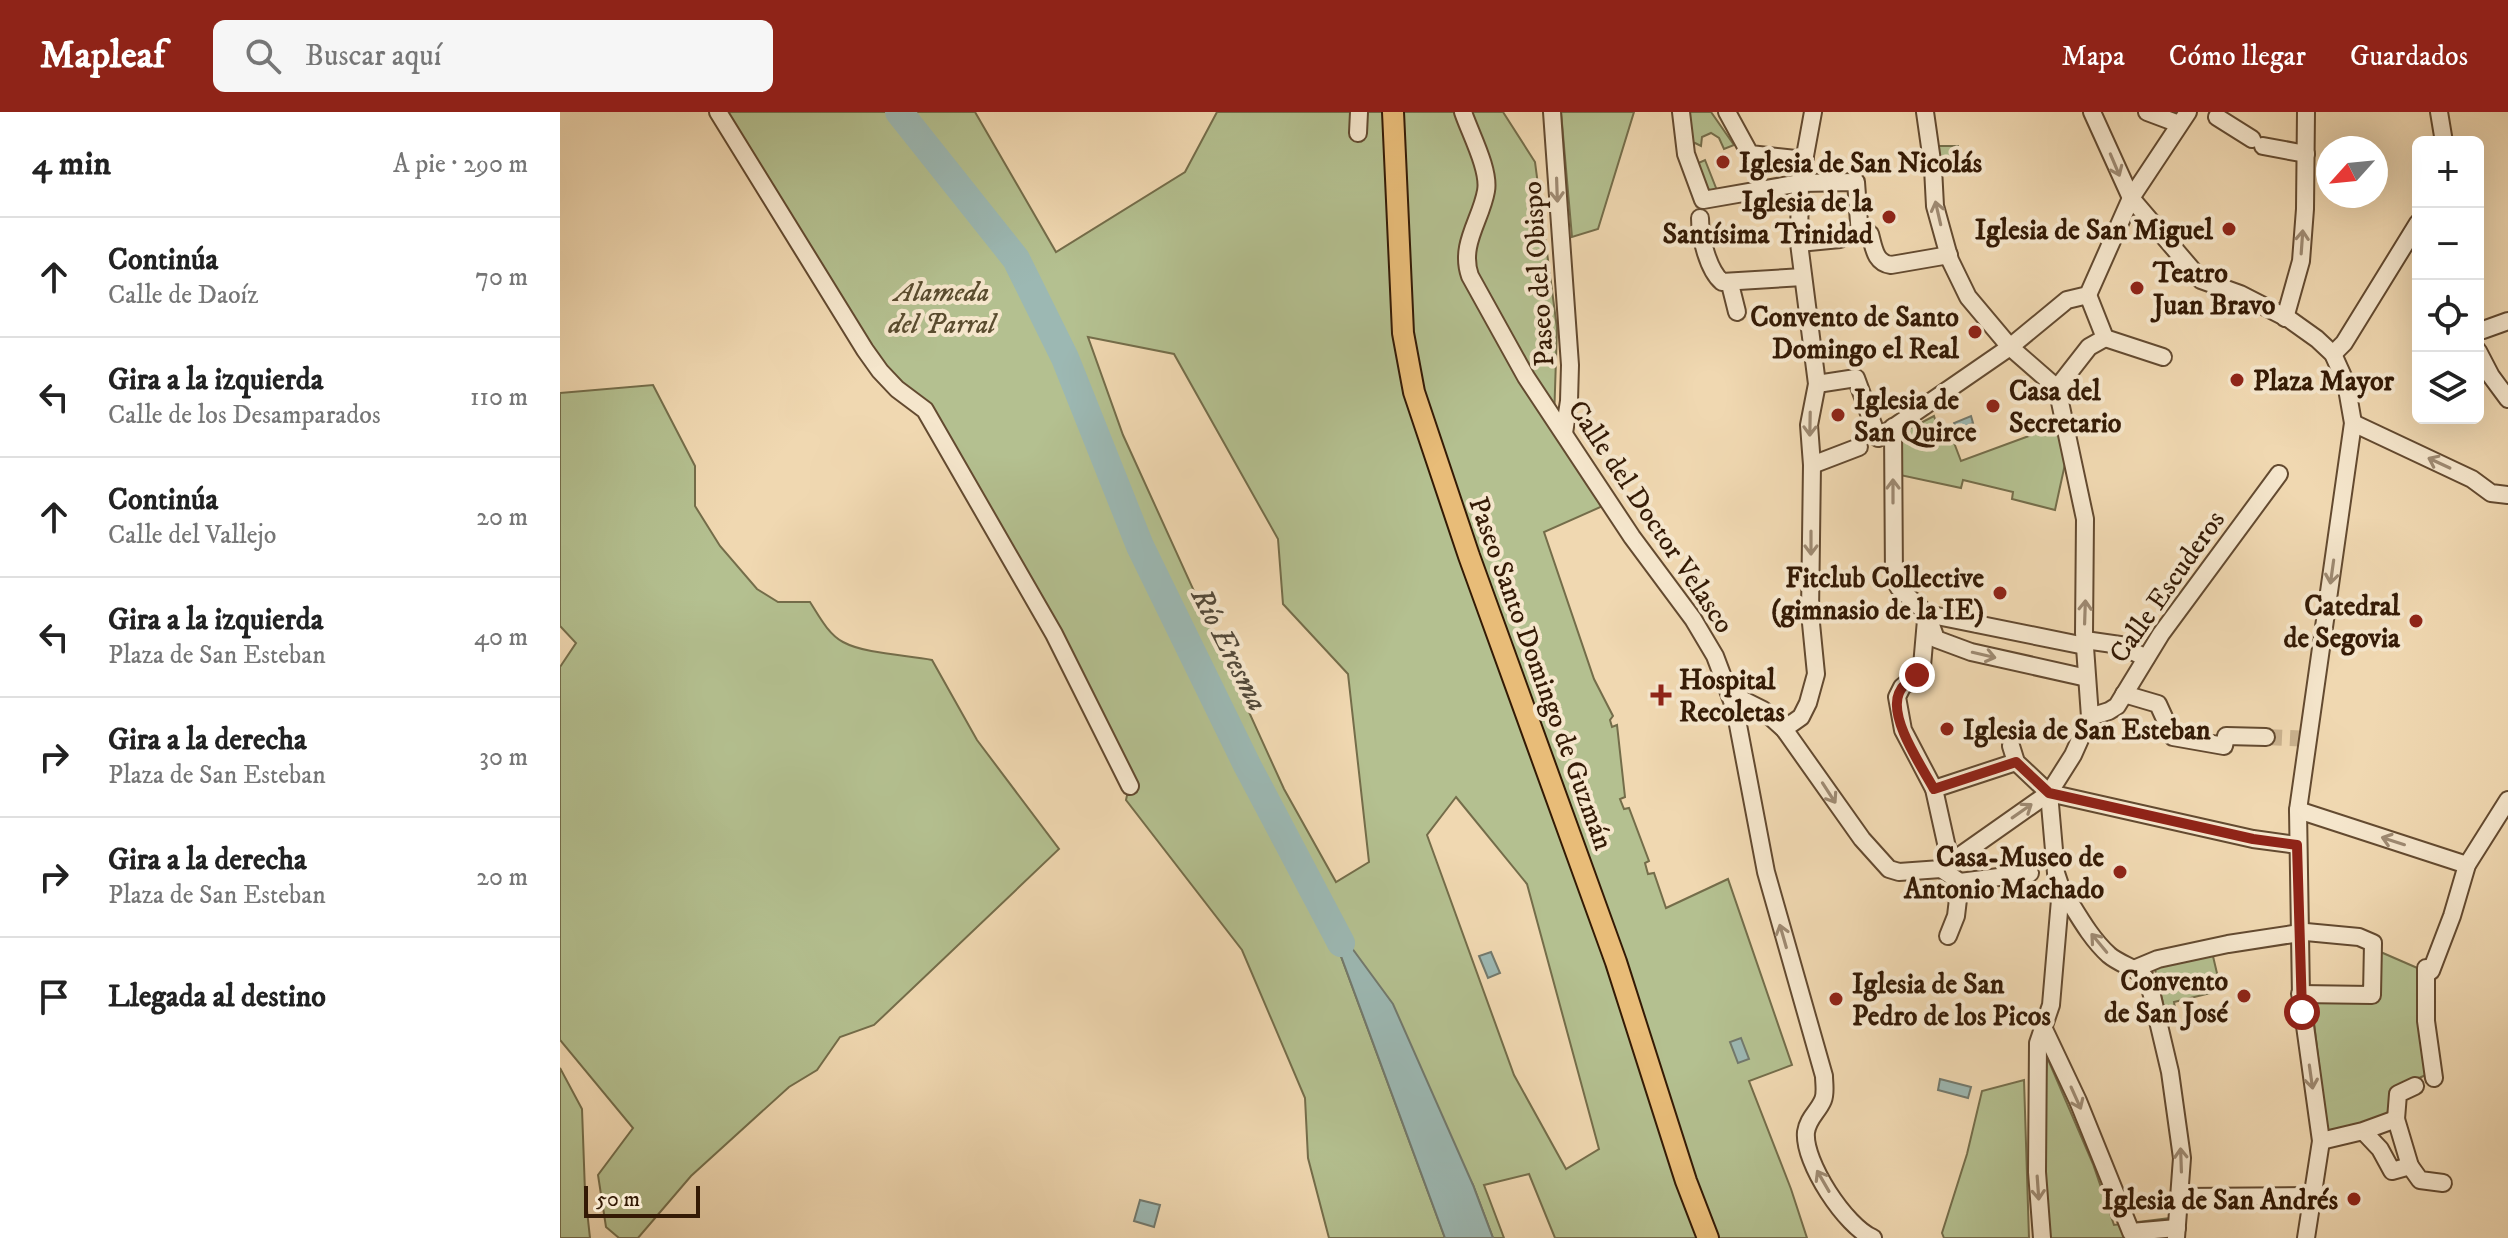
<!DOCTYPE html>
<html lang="es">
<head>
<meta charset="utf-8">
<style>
  body { margin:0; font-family:"IM FELL DW Pica",serif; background:#f6f6f6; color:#222 }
  .controls { position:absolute; right:24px; top:24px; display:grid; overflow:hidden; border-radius:12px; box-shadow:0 8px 32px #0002 }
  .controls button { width:72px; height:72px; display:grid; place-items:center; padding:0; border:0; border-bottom:2px solid #e0e0e0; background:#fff; color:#222; font:40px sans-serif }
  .compass { position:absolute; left:1756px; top:24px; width:72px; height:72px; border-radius:50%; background:#fff; box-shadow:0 8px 32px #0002; rotate:243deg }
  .scale { position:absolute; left:24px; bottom:20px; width:116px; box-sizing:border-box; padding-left:8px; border:4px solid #341a05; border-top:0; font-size:22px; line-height:28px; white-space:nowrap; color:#341a05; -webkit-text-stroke:6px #f5e6cc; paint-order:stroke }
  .stop { position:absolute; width:24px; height:24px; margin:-18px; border:6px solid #8f2418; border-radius:50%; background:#fff }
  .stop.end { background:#8f2418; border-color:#fff; box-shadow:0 2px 8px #0008 }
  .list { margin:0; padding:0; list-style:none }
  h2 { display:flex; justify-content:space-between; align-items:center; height:104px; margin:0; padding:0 32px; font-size:34px }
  h2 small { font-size:26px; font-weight:400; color:#767676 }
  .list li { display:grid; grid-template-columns:52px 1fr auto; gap:24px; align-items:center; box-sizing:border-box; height:120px; padding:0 32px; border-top:2px solid #e0e0e0 }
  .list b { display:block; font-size:30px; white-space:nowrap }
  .list p { margin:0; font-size:26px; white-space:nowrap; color:#767676 }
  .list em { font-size:26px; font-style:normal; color:#767676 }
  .icon { flex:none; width:44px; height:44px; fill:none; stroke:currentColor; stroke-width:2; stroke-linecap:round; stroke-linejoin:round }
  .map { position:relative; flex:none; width:1948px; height:1126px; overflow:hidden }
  header { display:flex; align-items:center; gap:48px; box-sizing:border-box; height:112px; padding:0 40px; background:#8f2418; color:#fff }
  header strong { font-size:38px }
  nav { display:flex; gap:44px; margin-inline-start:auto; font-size:28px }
  .search { width:560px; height:72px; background:#f6f6f6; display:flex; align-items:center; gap:20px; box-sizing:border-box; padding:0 28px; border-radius:12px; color:#767676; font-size:30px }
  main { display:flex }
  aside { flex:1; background:#fff }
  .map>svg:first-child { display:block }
  .green { fill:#b4c090; stroke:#746d4a; stroke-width:2; fill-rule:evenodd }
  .water { fill:#9cb8b3; stroke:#72796d; stroke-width:2 }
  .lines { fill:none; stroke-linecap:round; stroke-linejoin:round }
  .river { stroke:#9cb8b3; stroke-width:28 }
  .minor-tunnel { stroke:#cab28f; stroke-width:16; stroke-dasharray:16 8; stroke-linecap:butt }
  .minor-casing { stroke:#634a30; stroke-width:20 }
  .major-casing { stroke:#341a05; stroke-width:24 }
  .minor { stroke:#f5e6cc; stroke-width:16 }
  .major { stroke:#e8bc78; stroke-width:20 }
  .oneway { stroke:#9e8a72 }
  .route { stroke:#8f2418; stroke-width:10 }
  .poi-dot { fill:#8f2418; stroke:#f5e6cc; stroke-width:3 }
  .labels { text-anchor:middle; stroke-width:8; stroke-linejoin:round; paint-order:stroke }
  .poi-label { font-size:28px; font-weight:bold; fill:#341a05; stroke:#f5e6cc; text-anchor:start }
  .street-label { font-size:28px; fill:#341a05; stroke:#f5e6cc }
  .park-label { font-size:28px; font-style:italic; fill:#5a4c2f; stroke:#f5e6cc }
  .water-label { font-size:30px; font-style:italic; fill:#534939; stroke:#f5e6cc }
</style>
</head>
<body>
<header>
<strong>Mapleaf</strong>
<div class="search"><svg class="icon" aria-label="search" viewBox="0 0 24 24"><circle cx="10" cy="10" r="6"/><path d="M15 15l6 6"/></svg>Buscar aquí</div>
<nav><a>Mapa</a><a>Cómo llegar</a><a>Guardados</a></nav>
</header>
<main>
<aside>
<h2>4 min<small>A pie · 290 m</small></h2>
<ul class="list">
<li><svg class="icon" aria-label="ahead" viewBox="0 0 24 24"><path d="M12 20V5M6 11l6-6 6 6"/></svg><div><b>Continúa</b><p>Calle de Daoíz</p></div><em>70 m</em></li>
<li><svg class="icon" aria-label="left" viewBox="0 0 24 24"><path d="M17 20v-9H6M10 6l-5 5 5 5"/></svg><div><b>Gira a la izquierda</b><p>Calle de los Desamparados</p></div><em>110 m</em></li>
<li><svg class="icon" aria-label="ahead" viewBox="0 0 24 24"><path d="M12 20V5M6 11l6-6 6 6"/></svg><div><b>Continúa</b><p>Calle del Vallejo</p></div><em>20 m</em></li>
<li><svg class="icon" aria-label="left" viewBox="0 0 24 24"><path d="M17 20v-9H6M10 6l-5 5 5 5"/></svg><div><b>Gira a la izquierda</b><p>Plaza de San Esteban</p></div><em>40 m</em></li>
<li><svg class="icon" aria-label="right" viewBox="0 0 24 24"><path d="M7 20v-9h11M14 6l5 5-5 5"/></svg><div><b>Gira a la derecha</b><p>Plaza de San Esteban</p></div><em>30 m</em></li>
<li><svg class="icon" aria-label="right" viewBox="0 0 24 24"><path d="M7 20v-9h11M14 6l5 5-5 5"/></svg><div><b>Gira a la derecha</b><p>Plaza de San Esteban</p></div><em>20 m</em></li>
<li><svg class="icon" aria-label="arrive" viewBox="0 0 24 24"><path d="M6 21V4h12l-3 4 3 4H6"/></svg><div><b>Llegada al destino</b></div></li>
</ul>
</aside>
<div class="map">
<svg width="1948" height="1126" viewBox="0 0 1948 1126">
  <rect width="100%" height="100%" fill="#f0d8b1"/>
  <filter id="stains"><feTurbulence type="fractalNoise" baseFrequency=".0025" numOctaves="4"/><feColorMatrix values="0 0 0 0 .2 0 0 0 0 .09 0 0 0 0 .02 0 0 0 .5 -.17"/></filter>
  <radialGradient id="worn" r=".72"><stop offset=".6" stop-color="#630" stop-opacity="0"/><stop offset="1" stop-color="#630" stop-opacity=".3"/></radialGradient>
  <g class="green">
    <path d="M 158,0 L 415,0 L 496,140 L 625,60 L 657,0 L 943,0 L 975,50 L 997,216 L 994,309 L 1045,393 L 984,420 L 1034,567 L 1053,604 L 1050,608 L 1052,615 L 1057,613 L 1065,685 L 1060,687 L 1064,697 L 1069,696 L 1089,749 L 1085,751 L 1088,762 L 1094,761 L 1106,796 L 1168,767 L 1232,953 L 1189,969 L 1231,1077 L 1247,1126 L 995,1126 L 969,1062 L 924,1073 L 944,1126 L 933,1126 L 913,1073 L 765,801 L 885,1126 L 769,1126 L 748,1046 L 745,986 L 682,838 L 566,688 L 569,674 L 365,298 L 337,277 ZM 528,225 L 614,242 L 718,427 L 723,492 L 788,562 L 809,750 L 776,770 L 724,677 L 563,323 ZM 896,685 L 967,772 L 1039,1037 L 1006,1057 L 954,963 L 867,723 Z"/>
    <path d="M 1001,0 L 1074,0 L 1038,117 L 1012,125 Z"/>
    <path d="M 1124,0 L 1151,0 L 1174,33 L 1164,37 L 1159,26 L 1151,21 L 1142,25 L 1141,34 L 1135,31 L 1132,33 Z"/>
    <path d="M 1379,34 L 1398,34 L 1399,57 L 1379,57 Z"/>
    <path d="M 1145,48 L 1158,81 L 1147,83 L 1134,53 Z"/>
    <path d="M 93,273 L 135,354 L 135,394 L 160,434 L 197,477 L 218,490 L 250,490 C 259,504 268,522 283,530 C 305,542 347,543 372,548 L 417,628 L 499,737 L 314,913 L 280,925 L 257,958 L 229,975 L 131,1064 L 78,1126 L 59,1126 L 46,1115 L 38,1063 L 73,1016 L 0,928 L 0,555 L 16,531 L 0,514 L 0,281 Z"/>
    <path d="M 1374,304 L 1379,319 L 1388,315 L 1401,349 L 1499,313 L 1505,352 L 1495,398 L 1452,387 L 1453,380 L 1403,368 L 1401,376 L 1340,363 L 1341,321 Z"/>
    <path d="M 1816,838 L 1862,858 L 1868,962 L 1832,978 L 1832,1004 L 1767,1020 L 1751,885 L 1817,885 Z"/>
    <path d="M 1652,840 L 1660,874 L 1656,875 L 1655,880 L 1614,890 L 1616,902 L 1606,904 L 1594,853 Z"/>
    <path d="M 1487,945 L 1533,1052 L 1554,1113 L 1611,1106 L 1610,1126 L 1487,1126 L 1481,1045 Z"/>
    <path d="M 0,956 L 22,997 L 25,1080 L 30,1126 L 0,1126 Z"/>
    <path d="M 1464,968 L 1469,1126 L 1384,1126 L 1382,1121 L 1407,1042 L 1422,979 Z"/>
  </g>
  <g class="water">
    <path d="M 1411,304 L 1413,311 L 1404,315 L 1407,328 L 1398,331 L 1394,311 Z"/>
    <path d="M 764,798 L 833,892 L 913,1073 L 933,1126 L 885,1126 Z"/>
    <path d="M 931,840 L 940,861 L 928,866 L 919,844 Z"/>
    <path d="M 1181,926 L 1189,947 L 1178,951 L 1170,930 Z"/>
    <path d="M 1380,967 L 1411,975 L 1408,986 L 1378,978 Z"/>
    <path d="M 580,1088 L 600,1093 L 594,1115 L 574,1109 Z"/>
  </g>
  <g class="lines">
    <path class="river" d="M 339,0 L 456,147 L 505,246 L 580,434 L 687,653 L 781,831"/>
    <path class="minor-tunnel" d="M 1706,625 L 1749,627"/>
    <g class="minor-casing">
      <g id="minor">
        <path d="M 158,0 L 305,238 L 320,259 L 337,277 L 365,298 L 494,522 L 570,674"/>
        <path d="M 903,0 C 910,21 930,58 926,79 C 921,108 899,133 910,164 L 966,265 L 1072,425 L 1133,507 L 1155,544 L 1175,597 L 1206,760 L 1264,964 C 1264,971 1266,981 1263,988 C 1258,1000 1248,1006 1246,1020 C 1243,1050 1286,1115 1313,1126"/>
        <path d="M 992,0 L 1010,253 L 1009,289 L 1004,321"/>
        <path d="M 1121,0 L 1126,42 L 1143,88 L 1240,71 L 1296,70 L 1300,124 L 1310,122 C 1314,136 1315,151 1331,153 L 1389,143"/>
        <path d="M 1167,0 L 1190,42 L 1245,48"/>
        <path d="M 1365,0 L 1373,56 L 1375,94 L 1390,148 L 1408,185 L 1450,235 L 1497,276"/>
        <path d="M 1532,0 L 1571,86 L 1641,168 L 1680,182 L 1729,207 L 1757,227 L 1773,242 L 1786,271 L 1793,311 L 1738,698 L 1741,885 L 1761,1029 L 1746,1126"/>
        <path d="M 1587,0 L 1619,12"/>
        <path d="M 1879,0 L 1884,30"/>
        <path d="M 1657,5 L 1692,27"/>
        <path d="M 798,21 L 799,0"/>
        <path d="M 1703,34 L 1746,42"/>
        <path d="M 1140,106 C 1140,125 1148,158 1162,170 L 1243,165"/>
        <path d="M 1239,131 L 1280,127"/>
        <path d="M 1170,172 L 1177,200"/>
        <path d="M 1528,183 L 1545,226 L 1603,245"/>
        <path d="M 1725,206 L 1741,149 L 1745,97 L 1746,0"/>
        <path d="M 1923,218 L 1948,209"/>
        <path d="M 1918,239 L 1931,264 L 1948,287"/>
        <path d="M 1773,242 L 1784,231 L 1858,111"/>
        <path d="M 1257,272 L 1296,266 L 1318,326 L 1450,235 L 1507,188 L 1528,183 L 1571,86 L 1628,0"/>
        <path d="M 1793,311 L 1912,367 L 1931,381 L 1948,383"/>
        <path d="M 1333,315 L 1334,467 L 1339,476 L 1367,502 L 1376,527 L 1411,540 L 1527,566"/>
        <path d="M 1252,353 L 1299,335"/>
        <path d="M 1367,502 L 1525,534"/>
        <path d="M 1366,508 L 1362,554 L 1357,563 L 1342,575 L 1337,585 L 1343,618 L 1374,677 L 1390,749"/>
        <path d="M 1525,528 L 1560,533 L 1586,546"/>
        <path d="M 1171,582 L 1203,598 L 1224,617 L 1302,727 L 1329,757 L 1339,760 L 1381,757 L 1489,681 L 1513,643 L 1530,605 L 1524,521 L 1525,407 L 1497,276 L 1529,235 L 1545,226"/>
        <path d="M 1564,582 L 1598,592 L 1613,625 L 1664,634 L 1666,624 L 1706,625"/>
        <path d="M 1530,605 L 1549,599 L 1557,594 L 1601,522 L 1719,362"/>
        <path d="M 1224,617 L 1241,605 L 1248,591 L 1256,562 L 1250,501 L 1252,353 L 1249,313 L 1257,272 L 1239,131 L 1240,71 L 1253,0"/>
        <path d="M 1451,634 L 1456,650 L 1489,681 L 1496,761 L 1501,776 L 1491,893 L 1478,931 L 1477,1060 L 1482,1126"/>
        <path d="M 1374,677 L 1456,650"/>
        <path d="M 1489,681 L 1693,727 L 1737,733"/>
        <path d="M 1738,698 L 1907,753"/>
        <path d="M 1381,757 L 1400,770 L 1470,761"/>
        <path d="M 1501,776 C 1516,799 1529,825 1549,843 C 1562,854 1580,856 1589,871 L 1610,960 L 1622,1046 L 1616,1126"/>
        <path d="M 1388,824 L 1396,804 L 1400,770"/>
        <path d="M 1866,856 L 1866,909 L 1874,966"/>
        <path d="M 1574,857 L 1598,847 L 1668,832 L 1746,820 L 1799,825 L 1813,831 L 1812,883 L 1740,882"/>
        <path d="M 1871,859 L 1892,804 L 1907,753 L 1948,688"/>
        <path d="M 1483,915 L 1518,989 L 1571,1120 L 1617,1116"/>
        <path d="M 1836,1007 L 1838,982 L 1855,974"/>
        <path d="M 1761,1029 L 1803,1019 L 1820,1037 L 1832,1059 L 1850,1054 L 1836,1007 L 1803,1019"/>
        <path d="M 1850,1054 L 1860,1068 L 1883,1071"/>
        <path d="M 1621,1085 L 1752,1084"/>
      </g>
    </g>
    <g class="major-casing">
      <path id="major" d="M 833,0 L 843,221 L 854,280 L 909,444 L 1056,850 L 1126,1069 L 1148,1126"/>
    </g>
    <use href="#minor" class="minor"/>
    <use href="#major" class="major"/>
  </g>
  <defs><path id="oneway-shaft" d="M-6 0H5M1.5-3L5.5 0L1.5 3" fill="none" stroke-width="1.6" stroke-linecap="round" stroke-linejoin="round" transform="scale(2)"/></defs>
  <g class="oneway">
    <use href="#oneway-shaft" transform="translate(1555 53) rotate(67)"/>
    <use href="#oneway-shaft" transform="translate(997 78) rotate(88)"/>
    <use href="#oneway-shaft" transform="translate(1378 101) rotate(-103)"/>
    <use href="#oneway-shaft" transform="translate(1742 130) rotate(-86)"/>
    <use href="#oneway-shaft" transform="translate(1250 312) rotate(91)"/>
    <use href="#oneway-shaft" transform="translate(1879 351) rotate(-155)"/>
    <use href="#oneway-shaft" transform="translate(1333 379) rotate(-90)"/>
    <use href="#oneway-shaft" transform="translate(1251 431) rotate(90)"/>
    <use href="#oneway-shaft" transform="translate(1772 460) rotate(98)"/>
    <use href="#oneway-shaft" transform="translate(1525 500) rotate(-88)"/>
    <use href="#oneway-shaft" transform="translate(1424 543) rotate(13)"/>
    <use href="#oneway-shaft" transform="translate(1269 681) rotate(57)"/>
    <use href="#oneway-shaft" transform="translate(1462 699) rotate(-35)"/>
    <use href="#oneway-shaft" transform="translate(1833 729) rotate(-162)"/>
    <use href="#oneway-shaft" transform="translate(1223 824) rotate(-106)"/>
    <use href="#oneway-shaft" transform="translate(1539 831) rotate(-130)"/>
    <use href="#oneway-shaft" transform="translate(1751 965) rotate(82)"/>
    <use href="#oneway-shaft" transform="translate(1516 986) rotate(66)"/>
    <use href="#oneway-shaft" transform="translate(1621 1048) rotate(-92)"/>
    <use href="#oneway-shaft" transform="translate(1263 1069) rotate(-120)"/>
    <use href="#oneway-shaft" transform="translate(1478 1076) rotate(86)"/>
  </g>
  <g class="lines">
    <path class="route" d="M 1357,563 C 1350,568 1342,573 1339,581 C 1328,606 1362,655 1374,677 L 1456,650 L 1489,681 L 1693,727 L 1737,733 L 1742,900"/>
  </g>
  <g class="poi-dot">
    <circle cx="1163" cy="50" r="8"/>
    <circle cx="1329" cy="105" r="8"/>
    <circle cx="1669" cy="117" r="8"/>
    <circle cx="1577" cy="176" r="8"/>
    <circle cx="1415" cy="220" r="8"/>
    <circle cx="1677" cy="268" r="8"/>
    <circle cx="1433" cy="294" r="8"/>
    <circle cx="1278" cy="303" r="8"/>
    <circle cx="1440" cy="481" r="8"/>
    <circle cx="1856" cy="509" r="8"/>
    <path d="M1097 571h8v8h8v8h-8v8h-8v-8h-8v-8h8z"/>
    <circle cx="1387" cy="617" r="8"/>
    <circle cx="1560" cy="760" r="8"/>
    <circle cx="1684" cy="884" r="8"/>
    <circle cx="1276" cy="887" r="8"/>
    <circle cx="1794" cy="1087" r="8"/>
  </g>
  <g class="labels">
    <g class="poi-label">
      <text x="1179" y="60">Iglesia de San Nicolás</text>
      <text x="1313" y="99" text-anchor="end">Iglesia de la<tspan x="1313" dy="32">Santísima Trinidad</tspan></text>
      <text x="1653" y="127" text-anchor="end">Iglesia de San Miguel</text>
      <text x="1593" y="170">Teatro<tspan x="1593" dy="32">Juan Bravo</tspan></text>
      <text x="1399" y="214" text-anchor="end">Convento de Santo<tspan x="1399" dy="32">Domingo el Real</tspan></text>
      <text x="1693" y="278">Plaza Mayor</text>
      <text x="1449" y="288">Casa del<tspan x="1449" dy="32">Secretario</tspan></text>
      <text x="1294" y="297">Iglesia de<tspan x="1294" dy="32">San Quirce</tspan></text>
      <text x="1424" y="475" text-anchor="end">Fitclub Collective<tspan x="1424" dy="32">(gimnasio de la IE)</tspan></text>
      <text x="1840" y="503" text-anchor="end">Catedral<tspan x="1840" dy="32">de Segovia</tspan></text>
      <text x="1119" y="577">Hospital<tspan x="1119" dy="32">Recoletas</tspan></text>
      <text x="1403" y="627">Iglesia de San Esteban</text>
      <text x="1544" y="754" text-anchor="end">Casa-Museo de<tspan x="1544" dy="32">Antonio Machado</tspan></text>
      <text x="1668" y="878" text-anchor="end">Convento<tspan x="1668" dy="32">de San José</tspan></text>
      <text x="1292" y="881">Iglesia de San<tspan x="1292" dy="32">Pedro de los Picos</tspan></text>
      <text x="1778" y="1097" text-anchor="end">Iglesia de San Andrés</text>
    </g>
    <g class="street-label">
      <text transform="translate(977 162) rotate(-94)" y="10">Paseo del Obispo</text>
      <text transform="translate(1092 404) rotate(56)" y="10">Calle del Doctor Velasco</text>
      <text transform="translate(1606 474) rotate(-55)" y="10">Calle Escuderos</text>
      <text transform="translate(982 561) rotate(70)" y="10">Paseo Santo Domingo de Guzmán</text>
    </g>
    <g class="park-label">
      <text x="382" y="189">Alameda<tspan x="382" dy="32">del Parral</tspan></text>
    </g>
    <g class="water-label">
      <text transform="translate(670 537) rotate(63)" y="10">Río Eresma</text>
    </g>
  </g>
  <rect width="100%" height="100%" filter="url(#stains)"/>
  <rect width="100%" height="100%" fill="url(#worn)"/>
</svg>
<div class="controls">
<button>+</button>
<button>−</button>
<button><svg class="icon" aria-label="locate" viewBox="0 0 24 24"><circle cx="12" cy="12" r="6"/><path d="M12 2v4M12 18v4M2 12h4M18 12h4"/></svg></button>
<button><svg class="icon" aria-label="layers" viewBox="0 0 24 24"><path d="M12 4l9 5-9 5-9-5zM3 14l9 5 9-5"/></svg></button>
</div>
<svg class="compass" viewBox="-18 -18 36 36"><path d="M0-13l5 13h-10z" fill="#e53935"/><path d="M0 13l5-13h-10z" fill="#767676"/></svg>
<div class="scale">50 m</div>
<div class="stop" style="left:1742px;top:900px"></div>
<div class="stop end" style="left:1357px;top:563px"></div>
</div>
</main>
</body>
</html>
